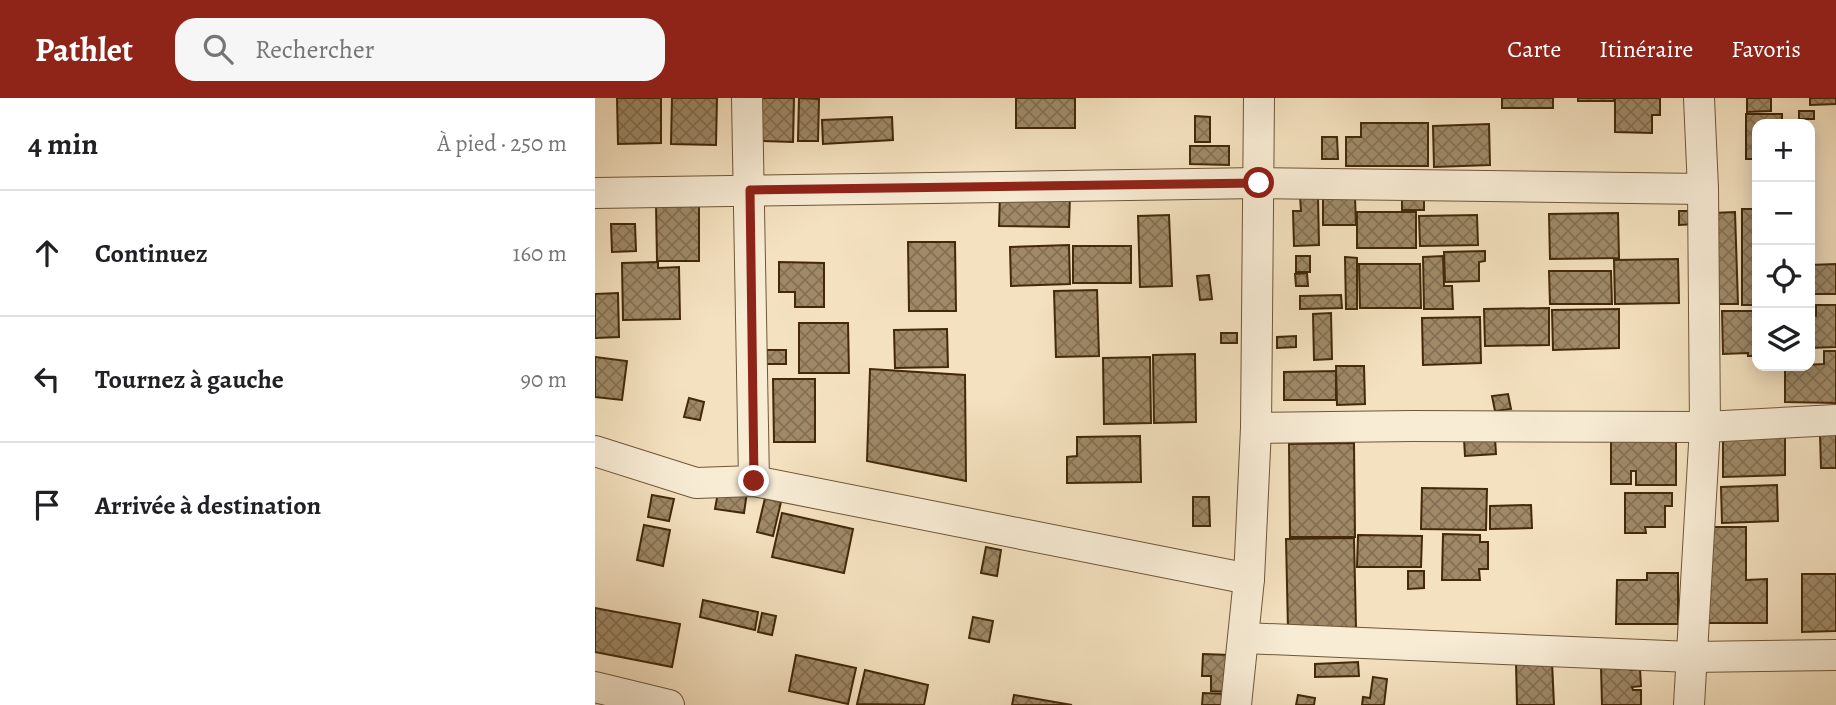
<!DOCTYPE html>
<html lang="fr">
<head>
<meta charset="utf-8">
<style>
  body { margin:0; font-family:Alegreya,serif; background:#f6f6f6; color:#202124 }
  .controls { position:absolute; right:21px; top:21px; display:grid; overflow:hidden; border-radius:14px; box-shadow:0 4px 18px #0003 }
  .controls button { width:63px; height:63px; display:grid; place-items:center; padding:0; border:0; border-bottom:2px solid #e0e0e0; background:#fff; color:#202124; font:35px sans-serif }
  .stop { position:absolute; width:21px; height:21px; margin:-16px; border:5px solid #8f2418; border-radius:50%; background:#fff }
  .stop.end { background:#8f2418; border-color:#fff; box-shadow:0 2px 7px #0008 }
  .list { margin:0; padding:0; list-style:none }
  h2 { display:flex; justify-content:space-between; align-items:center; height:91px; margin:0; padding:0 28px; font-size:30px }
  h2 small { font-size:23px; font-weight:400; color:#757577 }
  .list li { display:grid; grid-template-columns:46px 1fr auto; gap:21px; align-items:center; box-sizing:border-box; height:126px; padding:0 28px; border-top:2px solid #e0e0e0 }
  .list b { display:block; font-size:26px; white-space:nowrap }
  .list em { font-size:23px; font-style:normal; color:#757577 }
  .icon { flex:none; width:38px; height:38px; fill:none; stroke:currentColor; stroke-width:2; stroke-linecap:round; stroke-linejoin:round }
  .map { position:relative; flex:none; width:1241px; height:607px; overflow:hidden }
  header { display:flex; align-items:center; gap:42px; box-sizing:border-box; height:98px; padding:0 35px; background:#8f2418; color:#fff }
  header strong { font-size:33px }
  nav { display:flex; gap:38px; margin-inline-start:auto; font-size:24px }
  .search { width:490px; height:63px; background:#f6f6f6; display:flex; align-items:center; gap:18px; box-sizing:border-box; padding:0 24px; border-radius:21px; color:#757577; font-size:26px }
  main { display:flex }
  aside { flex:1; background:#fff }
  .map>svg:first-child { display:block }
  .building { fill:url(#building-cross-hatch); stroke:#432908; stroke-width:2 }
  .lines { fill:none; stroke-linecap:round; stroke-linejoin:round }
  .minor-casing { stroke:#6f5736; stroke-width:32 }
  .minor { stroke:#f8ecd5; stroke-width:30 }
  .route { stroke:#8f2418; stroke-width:9 }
</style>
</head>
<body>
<header>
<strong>Pathlet</strong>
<div class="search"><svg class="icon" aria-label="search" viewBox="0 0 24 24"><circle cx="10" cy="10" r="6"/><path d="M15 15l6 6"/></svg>Rechercher</div>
<nav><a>Carte</a><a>Itinéraire</a><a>Favoris</a></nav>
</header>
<main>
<aside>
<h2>4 min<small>À pied · 250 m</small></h2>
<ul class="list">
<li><svg class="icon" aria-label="ahead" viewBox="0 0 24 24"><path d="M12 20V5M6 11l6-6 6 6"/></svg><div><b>Continuez</b></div><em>160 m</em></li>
<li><svg class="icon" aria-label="left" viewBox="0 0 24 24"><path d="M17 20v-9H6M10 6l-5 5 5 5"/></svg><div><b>Tournez à gauche</b></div><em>90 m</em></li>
<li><svg class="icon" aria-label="arrive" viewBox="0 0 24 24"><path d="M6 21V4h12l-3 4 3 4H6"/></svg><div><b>Arrivée à destination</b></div></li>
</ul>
</aside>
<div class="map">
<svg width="1241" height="607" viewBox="0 0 1241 607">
  <defs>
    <pattern id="building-cross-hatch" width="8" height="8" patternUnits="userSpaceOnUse" patternTransform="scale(1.75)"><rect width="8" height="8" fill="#9f8967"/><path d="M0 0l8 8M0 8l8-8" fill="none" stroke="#837053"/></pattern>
  </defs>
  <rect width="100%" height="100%" fill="#f4e1bf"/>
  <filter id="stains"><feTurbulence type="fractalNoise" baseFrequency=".00286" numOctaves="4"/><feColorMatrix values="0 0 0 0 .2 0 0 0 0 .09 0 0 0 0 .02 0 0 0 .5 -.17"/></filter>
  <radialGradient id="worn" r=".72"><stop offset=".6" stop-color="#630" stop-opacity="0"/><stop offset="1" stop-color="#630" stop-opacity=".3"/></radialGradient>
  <g class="building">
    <path d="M 22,0 L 66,0 L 66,45 L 23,46 Z"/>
    <path d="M 77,0 L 122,0 L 121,47 L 76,46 Z"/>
    <path d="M 166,0 L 199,0 L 198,44 L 165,43 Z"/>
    <path d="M 204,0 L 224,1 L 223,43 L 203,43 Z"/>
    <rect x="421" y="0" width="59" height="30"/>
    <rect x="907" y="0" width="51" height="10"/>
    <rect x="983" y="0" width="36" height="3"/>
    <path d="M 1020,0 L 1065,0 L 1065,17 L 1057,17 L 1057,35 L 1020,34 Z"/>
    <path d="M 1152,0 L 1176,0 L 1176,13 L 1152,14 Z"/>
    <path d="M 1215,0 L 1241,0 L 1241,6 L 1215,7 Z"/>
    <rect x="1204" y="13" width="15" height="8"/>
    <path d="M 1151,16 L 1187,16 L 1187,26 L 1162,26 L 1162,61 L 1151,61 Z"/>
    <path d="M 600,18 L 615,19 L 615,44 L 600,44 Z"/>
    <path d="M 297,19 L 298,42 L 228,46 L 227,22 Z"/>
    <path d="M 766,25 L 833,25 L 833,68 L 751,68 L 751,39 L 766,39 Z"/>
    <path d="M 894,26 L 895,67 L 839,69 L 838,28 Z"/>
    <path d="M 727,39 L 742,39 L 743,61 L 727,61 Z"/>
    <path d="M 595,48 L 634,48 L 634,67 L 595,66 Z"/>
    <path d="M 405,96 L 475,97 L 474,129 L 404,128 Z"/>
    <path d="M 705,98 L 723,98 L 724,147 L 699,148 L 698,113 L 706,113 Z"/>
    <path d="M 760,99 L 761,127 L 728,127 L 728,100 Z"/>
    <rect x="807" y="102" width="22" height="10"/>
    <path d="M 61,105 L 104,105 L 104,163 L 62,163 Z"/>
    <rect x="1147" y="111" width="15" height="96"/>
    <path d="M 1084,113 L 1101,113 L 1102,126 L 1084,127 Z"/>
    <rect x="762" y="114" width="59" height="36"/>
    <path d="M 1140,114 L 1143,206 L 1121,206 L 1118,115 Z"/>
    <path d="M 1023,115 L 1024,160 L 955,161 L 954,116 Z"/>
    <path d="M 574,117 L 577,188 L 545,189 L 543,118 Z"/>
    <path d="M 882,117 L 883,147 L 825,148 L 824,118 Z"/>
    <path d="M 16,126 L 40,126 L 41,153 L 17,154 Z"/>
    <path d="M 313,144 L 360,144 L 361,213 L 314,213 Z"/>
    <path d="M 474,147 L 475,186 L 416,188 L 415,149 Z"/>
    <rect x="478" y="148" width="58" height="37"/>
    <path d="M 890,153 L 890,163 L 884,164 L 884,183 L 850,184 L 849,154 Z"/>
    <rect x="701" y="158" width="14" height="16"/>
    <path d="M 848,158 L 849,188 L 857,188 L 858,211 L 829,211 L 828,159 Z"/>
    <path d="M 750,159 L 762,160 L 762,211 L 751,211 Z"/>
    <path d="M 1083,161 L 1084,205 L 1020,206 L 1019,162 Z"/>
    <path d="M 63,164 L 63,170 L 84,169 L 85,221 L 28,222 L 27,165 Z"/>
    <path d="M 184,164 L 229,165 L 229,209 L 200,209 L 200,194 L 184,194 Z"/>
    <path d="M 764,166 L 825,166 L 826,210 L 765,210 Z"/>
    <path d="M 1241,166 L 1241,196 L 1215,196 L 1215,167 Z"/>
    <path d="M 954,173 L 1016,173 L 1017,206 L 955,206 Z"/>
    <path d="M 712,175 L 713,188 L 701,188 L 700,176 Z"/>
    <path d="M 614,177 L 617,201 L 605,202 L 602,178 Z"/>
    <path d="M 502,192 L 504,258 L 461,259 L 459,193 Z"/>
    <path d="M 23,195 L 24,239 L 0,240 L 0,196 Z"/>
    <path d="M 746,197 L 747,210 L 705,211 L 705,198 Z"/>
    <path d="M 1221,207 L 1241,207 L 1241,249 L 1215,250 L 1215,218 L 1221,218 Z"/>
    <path d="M 954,210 L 954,247 L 890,248 L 889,211 Z"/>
    <path d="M 1024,211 L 1024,250 L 958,252 L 957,212 Z"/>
    <path d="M 1127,213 L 1162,213 L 1162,258 L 1153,258 L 1153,255 L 1128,256 Z"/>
    <path d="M 736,215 L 737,261 L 719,262 L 718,216 Z"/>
    <path d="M 885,219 L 886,265 L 828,267 L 827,220 Z"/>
    <path d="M 204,225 L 253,225 L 254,275 L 204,275 Z"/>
    <path d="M 352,231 L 353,269 L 300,270 L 299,232 Z"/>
    <rect x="626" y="235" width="16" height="10"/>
    <path d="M 701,238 L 701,249 L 682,250 L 682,239 Z"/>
    <path d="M 172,252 L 191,252 L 191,266 L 171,266 Z"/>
    <path d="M 1229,253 L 1241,253 L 1241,305 L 1190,304 L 1190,268 L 1229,266 Z"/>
    <path d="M 600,256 L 601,324 L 559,325 L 558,257 Z"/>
    <path d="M 0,259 L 32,263 L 27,302 L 0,299 Z"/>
    <path d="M 555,259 L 556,325 L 509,326 L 508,260 Z"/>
    <path d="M 741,268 L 769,268 L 770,306 L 742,307 Z"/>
    <path d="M 275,271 L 370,277 L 371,383 L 272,363 Z"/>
    <path d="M 741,273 L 741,302 L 689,302 L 689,274 Z"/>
    <path d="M 178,281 L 220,281 L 220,344 L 179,344 Z"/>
    <path d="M 913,296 L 916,311 L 900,313 L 897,298 Z"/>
    <path d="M 94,300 L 109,304 L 105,322 L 89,319 Z"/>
    <path d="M 1128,334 L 1190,335 L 1190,377 L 1128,379 Z"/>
    <path d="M 1241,336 L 1241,370 L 1226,370 L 1225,337 Z"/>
    <path d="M 545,338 L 546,384 L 472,385 L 472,359 L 482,358 L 482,339 Z"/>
    <path d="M 1016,339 L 1081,340 L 1081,387 L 1041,387 L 1041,373 L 1036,373 L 1036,386 L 1016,386 Z"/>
    <path d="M 900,340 L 901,356 L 870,358 L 869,341 Z"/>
    <path d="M 759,345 L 760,439 L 695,439 L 694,346 Z"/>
    <path d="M 1182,387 L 1183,423 L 1127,425 L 1126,389 Z"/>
    <path d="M 124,389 L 152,394 L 149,415 L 120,411 Z"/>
    <path d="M 827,390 L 892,391 L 891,432 L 826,431 Z"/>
    <path d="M 1030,395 L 1077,395 L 1077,408 L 1070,408 L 1070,429 L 1050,429 L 1051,435 L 1030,435 Z"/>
    <path d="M 57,397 L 79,401 L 74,423 L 53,419 Z"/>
    <path d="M 598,399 L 614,399 L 615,428 L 598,428 Z"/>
    <path d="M 170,400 L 186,404 L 178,438 L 162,434 Z"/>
    <path d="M 936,407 L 937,430 L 895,431 L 895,408 Z"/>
    <path d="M 187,415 L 258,431 L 249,475 L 177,459 Z"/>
    <path d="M 49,427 L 75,432 L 68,468 L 42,462 Z"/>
    <path d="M 1111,429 L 1151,429 L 1151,482 L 1172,481 L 1172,525 L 1112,525 Z"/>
    <path d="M 848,436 L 885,437 L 885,444 L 893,444 L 893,471 L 884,471 L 885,482 L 847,482 Z"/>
    <path d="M 763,437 L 827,438 L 826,469 L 762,469 Z"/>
    <path d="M 759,440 L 761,530 L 693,532 L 691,441 Z"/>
    <path d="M 391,449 L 406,452 L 402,478 L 386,475 Z"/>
    <path d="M 813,473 L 829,473 L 829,490 L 813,491 Z"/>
    <path d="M 1052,475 L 1083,475 L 1083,526 L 1021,526 L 1022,482 L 1052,482 Z"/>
    <path d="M 1207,476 L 1241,476 L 1241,533 L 1207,534 Z"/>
    <path d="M 108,502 L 163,514 L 160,532 L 105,519 Z"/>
    <path d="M 0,510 L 85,526 L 77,569 L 0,554 Z"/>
    <path d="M 167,515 L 181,518 L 177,537 L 163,534 Z"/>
    <path d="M 378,519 L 398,523 L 394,544 L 374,540 Z"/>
    <path d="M 608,556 L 635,557 L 633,594 L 616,593 L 616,578 L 607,578 Z"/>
    <path d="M 201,557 L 261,570 L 253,606 L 194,593 Z"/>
    <path d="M 763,564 L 764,578 L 720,579 L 720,566 Z"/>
    <path d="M 957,564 L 959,607 L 922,607 L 921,565 Z"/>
    <path d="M 1035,567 L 1036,572 L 1045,571 L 1046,588 L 1037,589 L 1038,592 L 1046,592 L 1046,607 L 1007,607 L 1006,568 Z"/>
    <path d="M 270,572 L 333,587 L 329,607 L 262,606 Z"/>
    <path d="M 778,579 L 792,581 L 789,607 L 767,607 L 768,599 L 775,600 Z"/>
    <path d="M 608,595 L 632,596 L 632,607 L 607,607 Z"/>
    <path d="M 419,597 L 477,607 L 417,607 Z"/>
    <path d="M 703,597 L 720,600 L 719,607 L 701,607 Z"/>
  </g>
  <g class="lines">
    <g class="minor-casing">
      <g id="minor">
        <path d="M 152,0 L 159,383"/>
        <path d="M 0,95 L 664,85 L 1108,91"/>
        <path d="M 661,330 L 818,328 L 1110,329 L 1241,322"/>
        <path d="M 0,353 L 101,385 L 159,383 L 654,481"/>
        <path d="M 649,540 L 1096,559 L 1241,557"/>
        <path d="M 0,589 L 74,607"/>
        <path d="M 641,607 L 654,481 L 661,330 L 664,0"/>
        <path d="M 1094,607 L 1110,329 L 1108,91 L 1104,0"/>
      </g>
    </g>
    <use href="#minor" class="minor"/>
  </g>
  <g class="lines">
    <path class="route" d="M 159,383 L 155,92 L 664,85"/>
  </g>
  <rect width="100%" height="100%" filter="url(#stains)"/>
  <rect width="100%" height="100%" fill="url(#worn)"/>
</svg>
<div class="controls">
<button>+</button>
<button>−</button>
<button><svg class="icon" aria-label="locate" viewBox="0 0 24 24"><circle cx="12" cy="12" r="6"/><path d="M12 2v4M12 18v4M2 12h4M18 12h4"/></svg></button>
<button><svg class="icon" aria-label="layers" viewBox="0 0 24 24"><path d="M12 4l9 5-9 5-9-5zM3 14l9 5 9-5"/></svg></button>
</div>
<div class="stop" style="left:664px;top:85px"></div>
<div class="stop end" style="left:159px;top:383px"></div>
</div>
</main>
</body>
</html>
